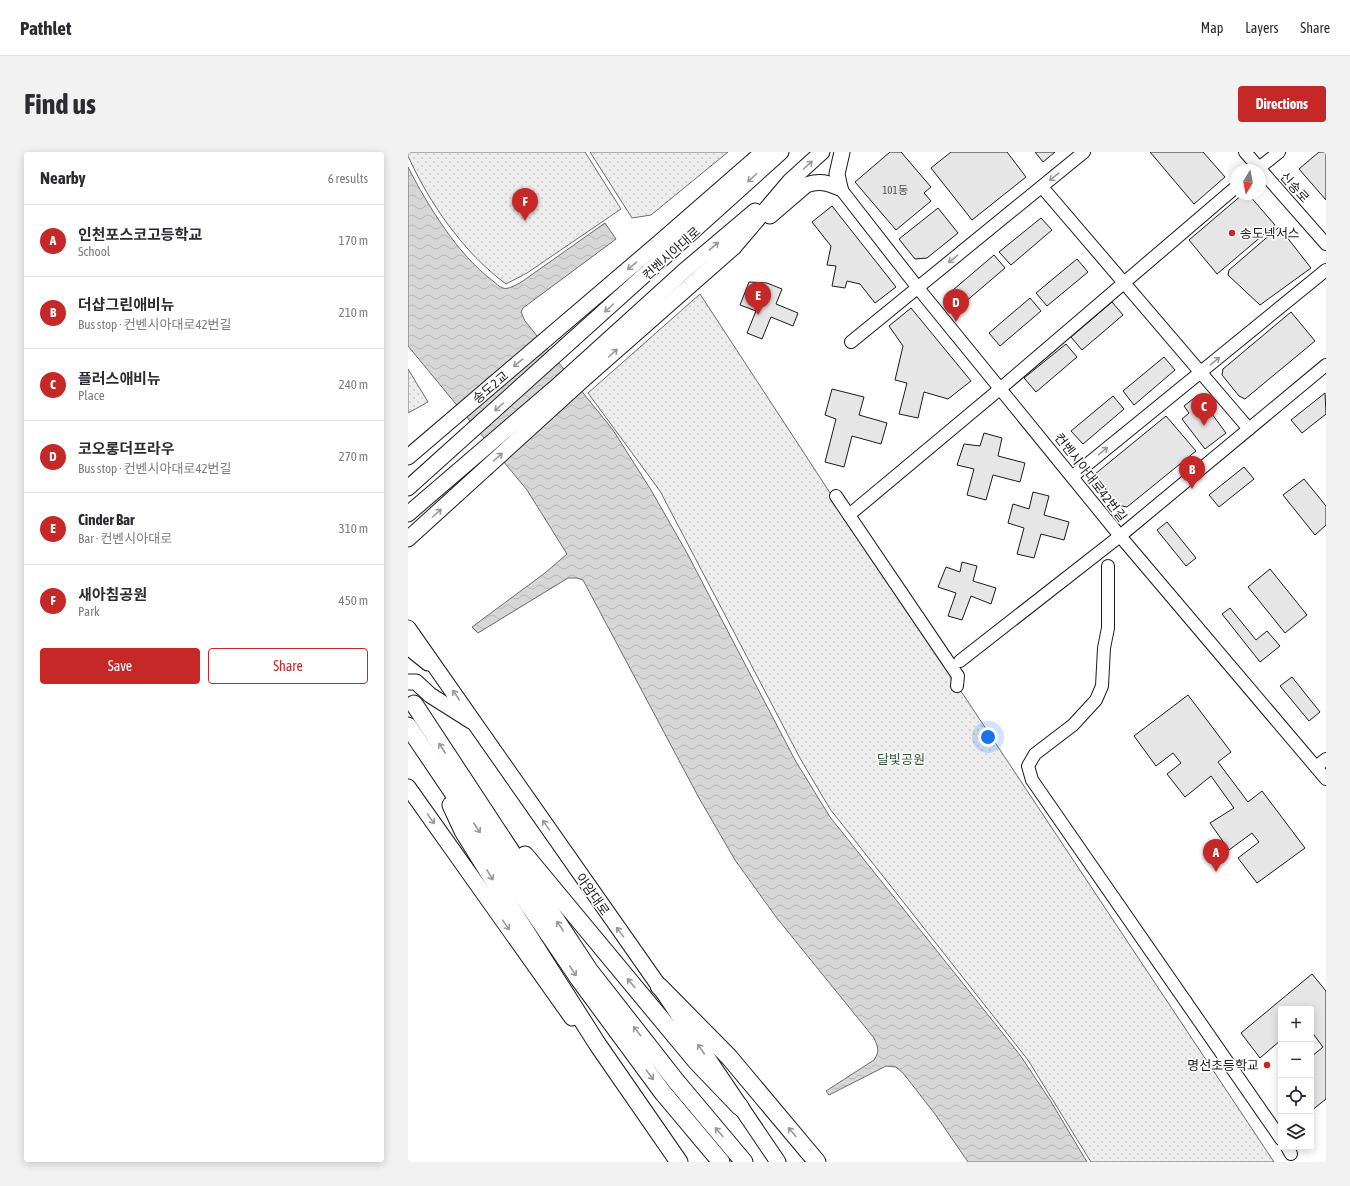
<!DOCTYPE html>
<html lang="en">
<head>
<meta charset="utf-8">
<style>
  body { margin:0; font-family:"Asap Condensed","Noto Sans KR",sans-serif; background:#f2f2f3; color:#2b2b33 }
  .controls { position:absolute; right:12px; bottom:12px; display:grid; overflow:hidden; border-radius:4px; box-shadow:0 2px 10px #0003 }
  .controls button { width:36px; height:36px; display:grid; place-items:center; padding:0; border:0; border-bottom:1px solid #e1e1e2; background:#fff; color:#2b2b33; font:20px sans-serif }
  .compass { position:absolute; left:822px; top:12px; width:36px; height:36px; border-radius:50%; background:#fff; box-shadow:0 2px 10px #0003; rotate:190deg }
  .you { position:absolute; left:580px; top:585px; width:14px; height:14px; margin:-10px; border:3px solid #fff; border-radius:50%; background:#1a73e8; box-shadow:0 0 0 6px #1a73e833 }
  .badge { display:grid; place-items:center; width:26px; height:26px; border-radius:50%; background:#c62828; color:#fff; font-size:13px; font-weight:700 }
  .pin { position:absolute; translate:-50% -33px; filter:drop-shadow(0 1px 2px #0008) }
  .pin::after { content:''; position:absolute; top:21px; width:14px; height:12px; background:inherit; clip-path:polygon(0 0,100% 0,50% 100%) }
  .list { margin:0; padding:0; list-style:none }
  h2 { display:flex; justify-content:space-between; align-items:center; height:52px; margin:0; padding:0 16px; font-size:17px }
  h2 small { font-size:13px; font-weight:400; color:#7c7c81 }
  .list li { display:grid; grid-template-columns:26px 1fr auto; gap:12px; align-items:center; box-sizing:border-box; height:72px; padding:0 16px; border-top:1px solid #e1e1e2 }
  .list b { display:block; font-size:15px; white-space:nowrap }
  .list p { margin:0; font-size:13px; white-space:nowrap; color:#7c7c81 }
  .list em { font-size:13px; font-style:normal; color:#7c7c81 }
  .actions { display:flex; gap:8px; padding:12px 16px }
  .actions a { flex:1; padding:9px 0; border:1px solid #c62828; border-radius:4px; text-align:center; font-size:14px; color:#c62828 }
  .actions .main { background:#c62828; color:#fff }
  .icon { flex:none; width:22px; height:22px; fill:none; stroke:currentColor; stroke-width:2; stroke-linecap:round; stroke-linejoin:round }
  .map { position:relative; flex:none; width:918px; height:1010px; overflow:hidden; border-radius:4px }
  header { display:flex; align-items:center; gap:24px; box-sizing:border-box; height:56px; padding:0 20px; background:#fff; border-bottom:1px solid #e1e1e2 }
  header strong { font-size:19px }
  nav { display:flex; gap:22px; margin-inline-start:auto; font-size:14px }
  .intro { display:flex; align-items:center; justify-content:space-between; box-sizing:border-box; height:96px; padding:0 24px }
  h1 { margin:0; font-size:28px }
  .button { padding:10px 18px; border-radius:4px; background:#c62828; color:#fff; font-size:14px; font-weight:700 }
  main { display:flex; gap:24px; padding:0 24px }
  aside { flex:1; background:#fff; border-radius:4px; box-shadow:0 2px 10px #0003 }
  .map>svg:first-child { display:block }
  .park { fill:url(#park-dots); stroke:#6a6a6a }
  .water { fill:url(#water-waves); stroke:#6a6a6a }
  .building { fill:#e6e6e6; stroke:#1a1a1a }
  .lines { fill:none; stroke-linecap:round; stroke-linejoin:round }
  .minor-casing { stroke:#1a1a1a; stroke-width:14 }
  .major-casing { stroke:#1a1a1a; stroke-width:17 }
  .highway-casing { stroke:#1a1a1a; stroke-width:19 }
  .minor { stroke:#fff; stroke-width:12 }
  .major { stroke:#fff; stroke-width:15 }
  .highway { stroke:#fff; stroke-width:17 }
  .oneway { stroke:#989898 }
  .poi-dot { fill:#c62828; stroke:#fff; stroke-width:1.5 }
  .labels { text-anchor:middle; stroke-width:3; stroke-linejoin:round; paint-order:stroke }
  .number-label { font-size:11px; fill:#4d4d4d }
  .street-label { font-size:13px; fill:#1a1a1a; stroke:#fff }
  .poi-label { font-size:13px; fill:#1a1a1a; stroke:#fff; text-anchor:start }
  .park-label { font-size:13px; fill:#2b5a34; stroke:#fff }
</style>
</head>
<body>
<header>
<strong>Pathlet</strong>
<nav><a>Map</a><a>Layers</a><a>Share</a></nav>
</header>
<div class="intro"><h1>Find us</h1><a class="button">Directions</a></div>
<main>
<aside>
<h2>Nearby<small>6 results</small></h2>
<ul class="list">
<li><span class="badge">A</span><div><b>인천포스코고등학교</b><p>School</p></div><em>170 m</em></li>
<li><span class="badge">B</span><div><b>더샵그린애비뉴</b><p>Bus stop · 컨벤시아대로42번길</p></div><em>210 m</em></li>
<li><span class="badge">C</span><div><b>플러스애비뉴</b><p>Place</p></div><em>240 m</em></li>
<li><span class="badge">D</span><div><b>코오롱더프라우</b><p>Bus stop · 컨벤시아대로42번길</p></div><em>270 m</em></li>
<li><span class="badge">E</span><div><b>Cinder Bar</b><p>Bar · 컨벤시아대로</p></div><em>310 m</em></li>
<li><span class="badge">F</span><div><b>새아침공원</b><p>Park</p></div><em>450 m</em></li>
</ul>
<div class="actions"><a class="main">Save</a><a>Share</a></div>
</aside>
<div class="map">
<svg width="918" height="1010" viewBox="0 0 918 1010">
  <defs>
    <pattern id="park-dots" width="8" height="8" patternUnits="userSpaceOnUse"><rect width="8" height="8" fill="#ededed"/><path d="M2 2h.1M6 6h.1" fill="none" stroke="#cbcbcb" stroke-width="1.8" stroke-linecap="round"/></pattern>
    <pattern id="water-waves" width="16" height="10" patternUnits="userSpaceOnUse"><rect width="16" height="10" fill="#d7d7d7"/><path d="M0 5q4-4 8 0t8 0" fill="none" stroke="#b8b8b8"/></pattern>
  </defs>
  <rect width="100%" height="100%" fill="#fff"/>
  <g class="park">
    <path d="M 0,0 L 177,0 L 213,57 L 119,121 L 98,132 C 55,100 22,52 0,4 Z"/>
    <path d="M 182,0 L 320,0 L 243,63 L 224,66 Z"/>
    <path d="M 292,142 L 481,431 L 866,1010 L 683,1010 L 620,908 L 422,657 L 393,608 L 252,339 L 180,241 Z"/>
    <path d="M 0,217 L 20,250 L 0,261 Z"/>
  </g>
  <path class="water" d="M 0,15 C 20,54 50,103 85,129 C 88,131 91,135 95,136 C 100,138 107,133 112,131 L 197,71 L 208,87 L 115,156 L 113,160 L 117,169 L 205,278 L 243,338 L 279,401 L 387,608 L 422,665 L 612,903 L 642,948 L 679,1010 L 560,1010 L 527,962 L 495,921 L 488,915 L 478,914 L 421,943 L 418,939 L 466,908 C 472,899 470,895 466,886 L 368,765 L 327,708 L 291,646 L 175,428 L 169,426 L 160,426 L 70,481 L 64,475 L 137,421 L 159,402 L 119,338 L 0,194 Z"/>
  <g class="building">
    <path d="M 482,0 L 493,0 L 523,35 L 516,41 L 523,49 L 488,78 L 447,30 Z"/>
    <path d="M 543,0 L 599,0 L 618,25 L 564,68 L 523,16 Z"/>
    <path d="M 627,0 L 647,0 L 635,10 Z"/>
    <path d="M 742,0 L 795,0 L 817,25 L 786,52 Z"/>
    <path d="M 911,0 L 918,0 L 918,48 L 891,17 Z"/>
    <path d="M 835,42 L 840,42 L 867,73 L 809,122 L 781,88 Z"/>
    <path d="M 424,54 L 488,135 L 467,151 L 452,132 L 439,129 L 437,136 L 424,134 L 428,114 L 419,113 L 423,94 L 404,70 Z"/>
    <path d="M 530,56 L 550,81 L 519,106 L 507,107 L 491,87 Z"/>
    <path d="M 633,66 L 644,78 L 603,113 L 591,100 Z"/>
    <path d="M 871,75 L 903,116 L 852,153 L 820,123 L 821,118 Z"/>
    <path d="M 586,103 L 597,116 L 556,151 L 545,138 Z"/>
    <path d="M 669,107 L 680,120 L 639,154 L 628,141 Z"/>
    <path d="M 341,130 L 359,131 L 374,137 L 368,152 L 390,161 L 385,174 L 363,165 L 354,187 L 339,181 L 348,159 L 332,153 Z"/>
    <path d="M 622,146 L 633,159 L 592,194 L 581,181 Z"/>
    <path d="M 704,150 L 715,163 L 674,198 L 663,185 Z"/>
    <path d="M 503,156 L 563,229 L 540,247 L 516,240 L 510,266 L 491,262 L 499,231 L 487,228 L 495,194 L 481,174 Z"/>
    <path d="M 883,160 L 907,189 L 837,247 L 831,244 L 814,223 L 815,217 Z"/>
    <path d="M 658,192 L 669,205 L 628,240 L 616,226 Z"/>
    <path d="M 756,205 L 767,218 L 726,253 L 715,239 Z"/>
    <path d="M 424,237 L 456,245 L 451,263 L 479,271 L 473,292 L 444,284 L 436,315 L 417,310 L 428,267 L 417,263 Z"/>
    <path d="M 917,241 L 918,262 L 894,281 L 883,268 Z"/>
    <path d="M 790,243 L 818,281 L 797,297 L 774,267 L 781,261 L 776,254 Z"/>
    <path d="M 705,244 L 716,257 L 675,292 L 663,279 Z"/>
    <path d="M 758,264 L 788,299 L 719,355 L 709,353 L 687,322 Z"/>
    <path d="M 576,281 L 594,286 L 590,304 L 617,311 L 612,330 L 585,323 L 578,348 L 559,343 L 566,317 L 549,313 L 556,292 L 572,294 Z"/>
    <path d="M 836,315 L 846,327 L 811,355 L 801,343 Z"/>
    <path d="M 896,327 L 918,354 L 918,373 L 907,383 L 875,343 Z"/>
    <path d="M 625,340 L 641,344 L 636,363 L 661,370 L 656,388 L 633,382 L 626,406 L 609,402 L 616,376 L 600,371 L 605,352 L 621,357 Z"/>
    <path d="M 759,370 L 788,406 L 778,414 L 749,378 Z"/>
    <path d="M 554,410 L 569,414 L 565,429 L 588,436 L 583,452 L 563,444 L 554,468 L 540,464 L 548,441 L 530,435 L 538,415 L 552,420 Z"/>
    <path d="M 862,417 L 899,463 L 877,481 L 840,435 Z"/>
    <path d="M 822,456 L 848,488 L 859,479 L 872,494 L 852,510 L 814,462 Z"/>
    <path d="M 884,525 L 912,560 L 901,569 L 872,534 Z"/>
    <path d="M 780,543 L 823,600 L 810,610 L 840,650 L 854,639 L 897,696 L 849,731 L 830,706 L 851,690 L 844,681 L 821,698 L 802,671 L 826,656 L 803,624 L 777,645 L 759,622 L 773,611 L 765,601 L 748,614 L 726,584 Z"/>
    <path d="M 904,822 L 918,839 L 918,947 L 903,959 L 903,905 L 915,895 L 903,879 L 903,857 L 873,857 L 873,888 L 852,906 L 833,881 Z"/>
  </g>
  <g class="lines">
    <g class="minor-casing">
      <g id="minor">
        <path d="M 837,0 L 918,92"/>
        <path d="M 851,16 L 871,0"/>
        <path d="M 634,35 L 841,277"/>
        <path d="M 432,36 L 510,136 L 712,384 L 918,627"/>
        <path d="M 443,190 L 676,0"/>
        <path d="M 665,324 L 918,118"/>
        <path d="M 428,344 L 550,524 L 549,534"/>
        <path d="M 441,363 L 593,236 L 828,35"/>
        <path d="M 700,414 L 700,476 L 696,496 L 694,534 L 688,548 L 665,573 L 627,602 L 620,614 L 624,628 L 873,987"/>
        <path d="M 552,509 L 712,384 L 918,213"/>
        <path d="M 908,615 L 918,607"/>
        <path d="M 879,995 L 883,1002"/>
      </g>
    </g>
    <g class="major-casing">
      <g id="major">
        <path d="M 432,36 L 429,22 L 434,0"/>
        <path d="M 362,64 L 398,33 C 411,28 420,31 432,36"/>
        <path d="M 0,305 L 253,89 L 355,0"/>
        <path d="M 0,336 L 373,0"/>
        <path d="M 0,362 L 148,235 L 276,119 L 347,59"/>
        <path d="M 0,387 L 176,227 L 326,95 L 382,29 L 414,0"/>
        <path d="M 0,476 L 251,834 L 370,1010"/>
        <path d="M 0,495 L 20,511"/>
        <path d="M 0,530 L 8,530 L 22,543 L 63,569"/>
        <path d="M 0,635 L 164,866"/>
      </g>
    </g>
    <g class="highway-casing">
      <g id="highway">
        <path d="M 6,552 L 181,818 L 268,929 L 336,1010"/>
        <path d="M 0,574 L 171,827 L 255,941 L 313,1010"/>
        <path d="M 43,653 L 55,679 L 104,758 L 190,893 L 271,1010"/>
        <path d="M 117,703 L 288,909 L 332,955"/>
        <path d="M 251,834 L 321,905 L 409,1010"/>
      </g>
    </g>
    <use href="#minor" class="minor"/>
    <use href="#major" class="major"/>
    <use href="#highway" class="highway"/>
  </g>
  <defs><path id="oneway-shaft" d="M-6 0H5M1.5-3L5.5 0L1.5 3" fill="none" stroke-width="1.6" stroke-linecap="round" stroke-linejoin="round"/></defs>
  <g class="oneway">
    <use href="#oneway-shaft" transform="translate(400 13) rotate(-42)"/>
    <use href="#oneway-shaft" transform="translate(646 25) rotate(140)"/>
    <use href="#oneway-shaft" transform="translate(344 26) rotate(138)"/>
    <use href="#oneway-shaft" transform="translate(306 94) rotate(-40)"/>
    <use href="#oneway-shaft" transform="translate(545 107) rotate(141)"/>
    <use href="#oneway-shaft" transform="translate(224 114) rotate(140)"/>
    <use href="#oneway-shaft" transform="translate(201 156) rotate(138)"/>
    <use href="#oneway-shaft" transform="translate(205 201) rotate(-42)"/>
    <use href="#oneway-shaft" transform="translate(807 209) rotate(-39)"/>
    <use href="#oneway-shaft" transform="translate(110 211) rotate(140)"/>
    <use href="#oneway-shaft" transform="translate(91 255) rotate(138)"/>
    <use href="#oneway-shaft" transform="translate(695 299) rotate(-39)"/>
    <use href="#oneway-shaft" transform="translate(90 305) rotate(-42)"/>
    <use href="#oneway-shaft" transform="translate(29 361) rotate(-42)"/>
    <use href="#oneway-shaft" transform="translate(48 543) rotate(-124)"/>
    <use href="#oneway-shaft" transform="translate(34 596) rotate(-123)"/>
    <use href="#oneway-shaft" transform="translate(23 667) rotate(55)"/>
    <use href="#oneway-shaft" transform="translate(138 673) rotate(-125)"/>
    <use href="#oneway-shaft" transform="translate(69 676) rotate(56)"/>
    <use href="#oneway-shaft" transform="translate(82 723) rotate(59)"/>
    <use href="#oneway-shaft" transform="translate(98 773) rotate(55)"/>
    <use href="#oneway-shaft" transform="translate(152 774) rotate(-124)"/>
    <use href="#oneway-shaft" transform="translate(212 780) rotate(-126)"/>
    <use href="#oneway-shaft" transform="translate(165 819) rotate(56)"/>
    <use href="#oneway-shaft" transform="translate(223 831) rotate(-130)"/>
    <use href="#oneway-shaft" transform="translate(229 879) rotate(-128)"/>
    <use href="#oneway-shaft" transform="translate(293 897) rotate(-124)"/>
    <use href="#oneway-shaft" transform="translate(242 923) rotate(53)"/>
    <use href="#oneway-shaft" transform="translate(311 980) rotate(-130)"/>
    <use href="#oneway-shaft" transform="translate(384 980) rotate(-130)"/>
  </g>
  <g class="poi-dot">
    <circle cx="824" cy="81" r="4"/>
    <circle cx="859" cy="913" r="4"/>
  </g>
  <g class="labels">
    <g class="number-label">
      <text x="487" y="42">101동</text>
    </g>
    <g class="street-label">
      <text transform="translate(887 35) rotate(48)" y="5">신송로</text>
      <text transform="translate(263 101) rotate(-42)" y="5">컨벤시아대로</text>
      <text transform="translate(82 235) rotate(-40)" y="5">송도2교</text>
      <text transform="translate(683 325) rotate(52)" y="5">컨벤시아대로42번길</text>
      <text transform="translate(185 742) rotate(55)" y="5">아암대로</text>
    </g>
    <g class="poi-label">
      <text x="832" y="86">송도넥서스</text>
      <text x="851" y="918" text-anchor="end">명선초등학교</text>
    </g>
    <g class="park-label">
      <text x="493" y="612">달빛공원</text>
    </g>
  </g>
</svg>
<div class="controls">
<button>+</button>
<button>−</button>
<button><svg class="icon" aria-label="locate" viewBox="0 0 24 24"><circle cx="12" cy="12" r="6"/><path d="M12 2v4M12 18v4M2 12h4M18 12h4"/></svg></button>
<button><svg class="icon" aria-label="layers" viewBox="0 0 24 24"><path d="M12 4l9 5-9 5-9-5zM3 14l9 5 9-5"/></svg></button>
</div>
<svg class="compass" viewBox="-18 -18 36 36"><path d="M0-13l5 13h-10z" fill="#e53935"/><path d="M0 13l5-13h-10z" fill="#7c7c81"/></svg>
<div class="you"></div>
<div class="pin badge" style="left:808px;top:720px">A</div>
<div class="pin badge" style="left:784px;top:337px">B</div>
<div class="pin badge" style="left:796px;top:274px">C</div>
<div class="pin badge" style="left:548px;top:170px">D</div>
<div class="pin badge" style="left:350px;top:163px">E</div>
<div class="pin badge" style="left:117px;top:69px">F</div>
</div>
</main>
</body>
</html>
